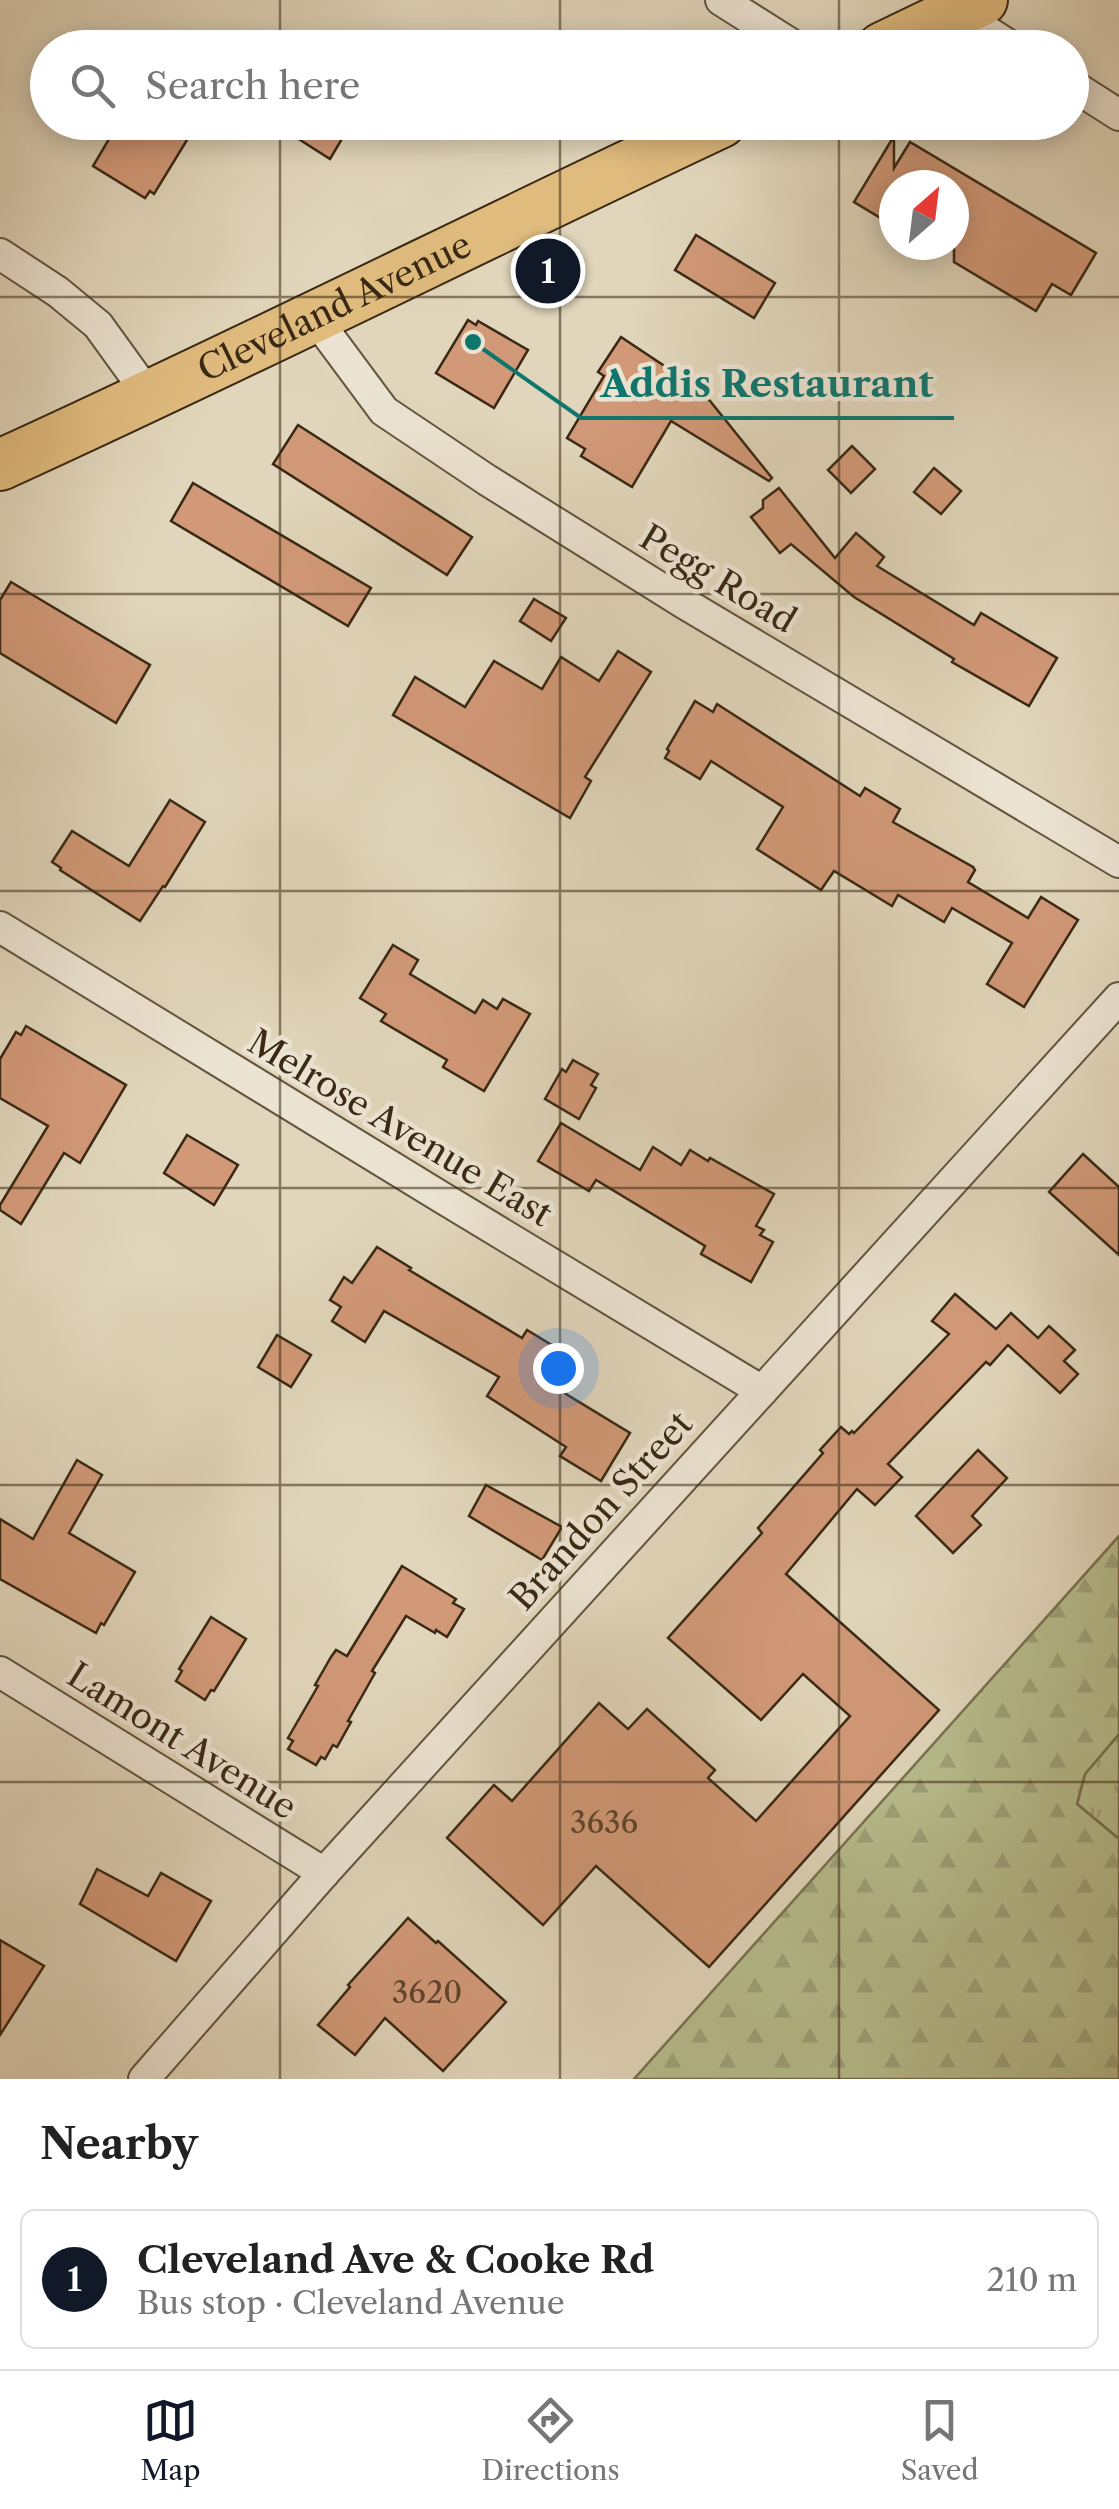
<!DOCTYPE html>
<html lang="en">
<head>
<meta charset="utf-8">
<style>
  body { margin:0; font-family:"Libre Caslon Text",serif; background:#f2f2f2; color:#222 }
  .compass { position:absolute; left:879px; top:170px; width:90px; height:90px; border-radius:50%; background:#fff; box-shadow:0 5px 25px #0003; rotate:28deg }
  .you { position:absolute; left:558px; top:1368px; width:35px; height:35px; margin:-25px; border:8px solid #fff; border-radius:50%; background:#1a73e8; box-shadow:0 0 0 15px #1a73e833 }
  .badge { display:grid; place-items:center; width:65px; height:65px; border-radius:50%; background:#111827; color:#fff; font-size:32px; font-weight:700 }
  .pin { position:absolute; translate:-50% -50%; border:5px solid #fff; box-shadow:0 2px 10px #0006 }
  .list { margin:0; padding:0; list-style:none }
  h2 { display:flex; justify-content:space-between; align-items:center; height:130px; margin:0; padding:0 40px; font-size:42px }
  h2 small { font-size:32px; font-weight:400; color:#767676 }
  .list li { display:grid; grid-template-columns:65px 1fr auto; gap:30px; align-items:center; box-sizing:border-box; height:140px; margin:0 20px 20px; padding:0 20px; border:2px solid #e0e0e0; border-radius:15px }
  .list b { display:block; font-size:38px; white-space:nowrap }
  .list p { margin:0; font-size:32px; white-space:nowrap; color:#767676 }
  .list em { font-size:32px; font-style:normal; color:#767676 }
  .icon { flex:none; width:55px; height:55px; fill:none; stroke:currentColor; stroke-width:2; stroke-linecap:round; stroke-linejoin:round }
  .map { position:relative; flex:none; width:1119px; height:2079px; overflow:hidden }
  .search { position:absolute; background:#fff; box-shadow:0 5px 25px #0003; left:30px; right:30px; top:30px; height:110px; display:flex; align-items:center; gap:25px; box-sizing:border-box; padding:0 35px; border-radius:55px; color:#767676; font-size:38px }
  .sheet { height:290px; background:#fff }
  nav { display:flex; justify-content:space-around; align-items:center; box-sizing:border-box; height:140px; border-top:2px solid #e0e0e0; background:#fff; font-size:28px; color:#767676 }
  nav a { display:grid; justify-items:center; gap:5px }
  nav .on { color:#111827 }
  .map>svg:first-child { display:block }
  .grass { fill:url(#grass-tufts); stroke:#787350; stroke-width:2.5 }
  .forest { fill:url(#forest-firs); stroke:#787350; stroke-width:2.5 }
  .building { fill:#d29978; stroke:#392914; stroke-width:2.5 }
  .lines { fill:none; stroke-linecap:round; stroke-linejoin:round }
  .street-casing { stroke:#63543e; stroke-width:34 }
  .primary-casing { stroke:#392914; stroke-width:54 }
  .street { stroke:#ece4d3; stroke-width:30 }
  .primary { stroke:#e0bb7e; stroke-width:50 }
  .grid { fill:none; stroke:#392914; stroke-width:2.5; stroke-opacity:0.55 }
  .labels { text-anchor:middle; stroke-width:9; stroke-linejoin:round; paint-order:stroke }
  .number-label { font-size:30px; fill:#5f452d }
  .street-label { font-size:35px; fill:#392914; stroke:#ece4d3 }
  .leader { fill:none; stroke:#0f766e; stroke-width:4 }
  .callout-dot { fill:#0f766e; stroke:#ece4d3; stroke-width:4 }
  .callout-label { font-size:38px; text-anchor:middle; font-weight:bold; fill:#0f766e; stroke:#ece4d3; stroke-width:9; stroke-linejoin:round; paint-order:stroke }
</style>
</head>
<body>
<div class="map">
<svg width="1119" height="2079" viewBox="0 0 1119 2079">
  <defs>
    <pattern id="grass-tufts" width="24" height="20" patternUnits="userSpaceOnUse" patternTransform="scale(2.5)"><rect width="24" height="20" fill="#b7bd8d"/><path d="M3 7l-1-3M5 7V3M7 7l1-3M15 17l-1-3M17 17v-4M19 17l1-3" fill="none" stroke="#9ea279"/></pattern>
    <pattern id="forest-firs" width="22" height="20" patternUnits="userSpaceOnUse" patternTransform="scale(2.5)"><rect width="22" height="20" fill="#b7bd8d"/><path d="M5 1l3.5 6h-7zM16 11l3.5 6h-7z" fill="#9ea279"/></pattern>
  </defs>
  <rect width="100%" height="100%" fill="#e1d6bb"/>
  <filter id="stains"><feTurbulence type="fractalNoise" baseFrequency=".002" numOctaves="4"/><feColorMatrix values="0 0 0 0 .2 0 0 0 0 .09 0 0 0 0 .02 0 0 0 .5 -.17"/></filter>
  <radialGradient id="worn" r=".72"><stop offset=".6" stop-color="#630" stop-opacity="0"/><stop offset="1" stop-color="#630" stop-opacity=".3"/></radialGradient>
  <path class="grass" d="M 1119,1734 L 1119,1839 L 1077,1804 L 1085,1774 Z"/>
  <path class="forest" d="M 1119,1536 L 1119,1734 L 1085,1774 L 1077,1804 L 1119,1839 L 1119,2079 L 634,2079 Z"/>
  <g class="building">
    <path d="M 119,122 L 198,122 L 154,194 L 150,191 L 145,198 L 93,166 Z"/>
    <path d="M 272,122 L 352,122 L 330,159 Z"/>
    <path d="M 894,136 L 894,168 L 910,142 L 1096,253 L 1071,295 L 1052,284 L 1036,311 L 954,262 L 954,185 L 894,185 L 894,226 L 854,202 Z"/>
    <path d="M 696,235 L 775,283 L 754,318 L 675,270 Z"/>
    <path d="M 468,320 L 476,325 L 478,321 L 528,350 L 494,408 L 436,373 Z"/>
    <path d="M 621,337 L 702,391 L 772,478 L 769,481 L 671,421 L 632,487 L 581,456 L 585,449 L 567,438 L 604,376 L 598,372 Z"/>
    <path d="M 298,425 L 472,537 L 447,575 L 273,464 Z"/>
    <path d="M 852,446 L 875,469 L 851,493 L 828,470 Z"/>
    <path d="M 934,468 L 961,491 L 941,514 L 914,492 Z"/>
    <path d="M 193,483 L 371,588 L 348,626 L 171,521 Z"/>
    <path d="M 779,488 L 835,558 L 856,533 L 884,557 L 877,566 L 974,625 L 981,613 L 1057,658 L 1029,706 L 952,662 L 954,659 L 854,597 L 791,544 L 780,553 L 751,517 L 763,508 L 763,500 Z"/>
    <path d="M 11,582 L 150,665 L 116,723 L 0,653 L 0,600 Z"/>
    <path d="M 534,599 L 566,618 L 551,641 L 520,621 Z"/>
    <path d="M 618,651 L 651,672 L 585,777 L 591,781 L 570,818 L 393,715 L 415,677 L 465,707 L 494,661 L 542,689 L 561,657 L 599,681 Z"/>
    <path d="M 695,701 L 713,712 L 717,704 L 860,796 L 865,788 L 900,809 L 893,822 L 973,867 L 975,870 L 968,882 L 1028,918 L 1041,897 L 1078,920 L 1024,1007 L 987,984 L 1012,943 L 952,908 L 944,922 L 898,895 L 892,906 L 834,871 L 821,890 L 757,849 L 783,807 L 711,761 L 700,779 L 665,758 L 669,751 L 667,749 Z"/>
    <path d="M 170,800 L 205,822 L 165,887 L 163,886 L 140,921 L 60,870 L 61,868 L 52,862 L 72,831 L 129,866 Z"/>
    <path d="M 393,945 L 418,960 L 410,974 L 475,1013 L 483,1000 L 497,1009 L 503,999 L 530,1014 L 484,1091 L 443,1067 L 447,1060 L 381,1021 L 386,1014 L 360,998 Z"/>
    <path d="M 26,1026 L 126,1085 L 80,1163 L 64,1153 L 21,1224 L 0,1210 L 0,1205 L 48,1126 L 0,1098 L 0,1059 L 16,1032 L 21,1035 Z"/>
    <path d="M 573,1060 L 598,1074 L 591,1085 L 596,1088 L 579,1119 L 545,1099 L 562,1069 L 566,1072 Z"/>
    <path d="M 561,1123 L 640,1170 L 653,1147 L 681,1165 L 690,1150 L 708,1161 L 710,1158 L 774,1194 L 756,1226 L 764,1230 L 760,1235 L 773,1242 L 751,1282 L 701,1254 L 705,1246 L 596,1180 L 589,1191 L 538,1161 Z"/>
    <path d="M 187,1135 L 238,1165 L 214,1205 L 164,1173 Z"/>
    <path d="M 1083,1154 L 1119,1187 L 1119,1255 L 1049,1192 Z"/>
    <path d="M 377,1247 L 411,1268 L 409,1270 L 522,1338 L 527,1330 L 563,1352 L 548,1378 L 550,1379 L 548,1383 L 630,1433 L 601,1481 L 560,1456 L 566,1447 L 487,1396 L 499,1377 L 384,1311 L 365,1342 L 332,1321 L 341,1307 L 330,1300 L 344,1277 L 352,1283 Z"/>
    <path d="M 955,1294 L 996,1329 L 1011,1313 L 1038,1338 L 1049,1326 L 1075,1350 L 1064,1361 L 1078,1374 L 1060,1393 L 1008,1345 L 990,1365 L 986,1362 L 888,1464 L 902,1477 L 875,1505 L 857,1489 L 786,1574 L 939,1710 L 709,1967 L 596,1866 L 543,1925 L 447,1838 L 494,1785 L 512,1801 L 599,1703 L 628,1729 L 647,1709 L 715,1770 L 708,1778 L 756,1821 L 850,1716 L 803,1674 L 761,1720 L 668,1638 L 762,1533 L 758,1528 L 823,1453 L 820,1450 L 841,1427 L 849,1434 L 852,1431 L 854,1433 L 949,1334 L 932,1321 Z"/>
    <path d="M 277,1335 L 311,1355 L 291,1387 L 258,1367 Z"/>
    <path d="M 978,1450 L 1007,1478 L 972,1516 L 981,1525 L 953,1553 L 916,1516 Z"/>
    <path d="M 77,1460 L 102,1475 L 69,1533 L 135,1572 L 104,1625 L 101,1623 L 96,1633 L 0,1579 L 0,1519 L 33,1539 Z"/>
    <path d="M 486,1485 L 562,1527 L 542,1560 L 469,1516 Z"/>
    <path d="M 402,1566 L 456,1599 L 453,1603 L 464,1609 L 447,1637 L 436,1630 L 435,1633 L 406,1616 L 372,1671 L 375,1673 L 348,1721 L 351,1722 L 337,1747 L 333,1745 L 325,1759 L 321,1757 L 316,1765 L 288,1749 L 293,1741 L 288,1738 L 318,1686 L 315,1685 L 331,1657 L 336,1650 L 347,1656 Z"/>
    <path d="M 211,1617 L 246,1639 L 214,1691 L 211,1690 L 205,1700 L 176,1681 L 182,1671 L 179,1669 Z"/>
    <path d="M 97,1869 L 148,1896 L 161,1873 L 211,1901 L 176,1961 L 80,1904 Z"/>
    <path d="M 408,1918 L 436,1943 L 438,1941 L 506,2002 L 443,2071 L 385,2018 L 355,2055 L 318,2025 L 350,1987 L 348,1985 Z"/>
    <path d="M 0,1940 L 44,1966 L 0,2035 Z"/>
  </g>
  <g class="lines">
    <g class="street-casing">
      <g id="street">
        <path d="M 721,0 L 797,48"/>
        <path d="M 957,12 L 1013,48"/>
        <path d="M 1072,85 L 1119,115"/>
        <path d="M 0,254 L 58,292 L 98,325 L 150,397"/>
        <path d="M 315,318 L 384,411 L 487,480 L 684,603 L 1119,862"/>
        <path d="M 0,927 L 441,1197 L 762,1391"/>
        <path d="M 0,1672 L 324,1873"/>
        <path d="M 144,2079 L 324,1873 L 1119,998"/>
      </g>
    </g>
    <g class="primary-casing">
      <g id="primary">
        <path d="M 882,48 L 982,0"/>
        <path id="s1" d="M 0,465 C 242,355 480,235 721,122"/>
      </g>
    </g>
    <use href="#street" class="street"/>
    <use href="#primary" class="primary"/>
  </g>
  <path class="grid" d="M 280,0 L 280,48M 560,0 L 560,48M 839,0 L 839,48M 280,122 L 280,2079M 560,122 L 560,2079M 839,122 L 839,2079M 0,297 L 1119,297M 0,594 L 1119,594M 0,891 L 1119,891M 0,1188 L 1119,1188M 0,1485 L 1119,1485M 0,1782 L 1119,1782"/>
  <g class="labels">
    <g class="number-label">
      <text x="604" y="1833">3636</text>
      <text x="427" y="2003">3620</text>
    </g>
    <g class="street-label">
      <text dy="12" stroke="none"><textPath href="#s1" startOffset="370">Cleveland Avenue</textPath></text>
      <text transform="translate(718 579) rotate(31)" y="12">Pegg Road</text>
      <text transform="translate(400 1128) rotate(31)" y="12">Melrose Avenue East</text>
      <text transform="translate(601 1511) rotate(-48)" y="12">Brandon Street</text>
      <text transform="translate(182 1741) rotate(32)" y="12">Lamont Avenue</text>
    </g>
  </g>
  <path class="leader" d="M473 342L581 418H954"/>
  <circle class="callout-dot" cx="473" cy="342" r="10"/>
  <g class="callout-label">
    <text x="767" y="397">Addis Restaurant</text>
  </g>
  <rect width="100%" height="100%" filter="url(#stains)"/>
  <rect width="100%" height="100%" fill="url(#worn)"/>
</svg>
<svg class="compass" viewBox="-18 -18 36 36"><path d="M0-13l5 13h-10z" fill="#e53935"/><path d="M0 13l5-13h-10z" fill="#767676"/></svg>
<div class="you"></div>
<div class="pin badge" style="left:548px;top:271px">1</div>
<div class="search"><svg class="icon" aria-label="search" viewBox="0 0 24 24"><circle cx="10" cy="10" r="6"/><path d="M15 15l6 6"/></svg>Search here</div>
</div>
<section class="sheet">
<h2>Nearby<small></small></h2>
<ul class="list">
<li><span class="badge">1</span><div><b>Cleveland Ave &amp; Cooke Rd</b><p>Bus stop · Cleveland Avenue</p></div><em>210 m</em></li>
</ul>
</section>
<nav>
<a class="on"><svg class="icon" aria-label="map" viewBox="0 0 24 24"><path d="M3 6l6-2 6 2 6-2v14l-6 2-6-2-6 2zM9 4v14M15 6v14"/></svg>Map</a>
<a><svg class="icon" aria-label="directions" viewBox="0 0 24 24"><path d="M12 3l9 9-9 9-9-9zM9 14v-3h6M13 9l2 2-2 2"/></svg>Directions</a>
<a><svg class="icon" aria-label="saved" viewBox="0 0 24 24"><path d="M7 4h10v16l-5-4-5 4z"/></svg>Saved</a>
</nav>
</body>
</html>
